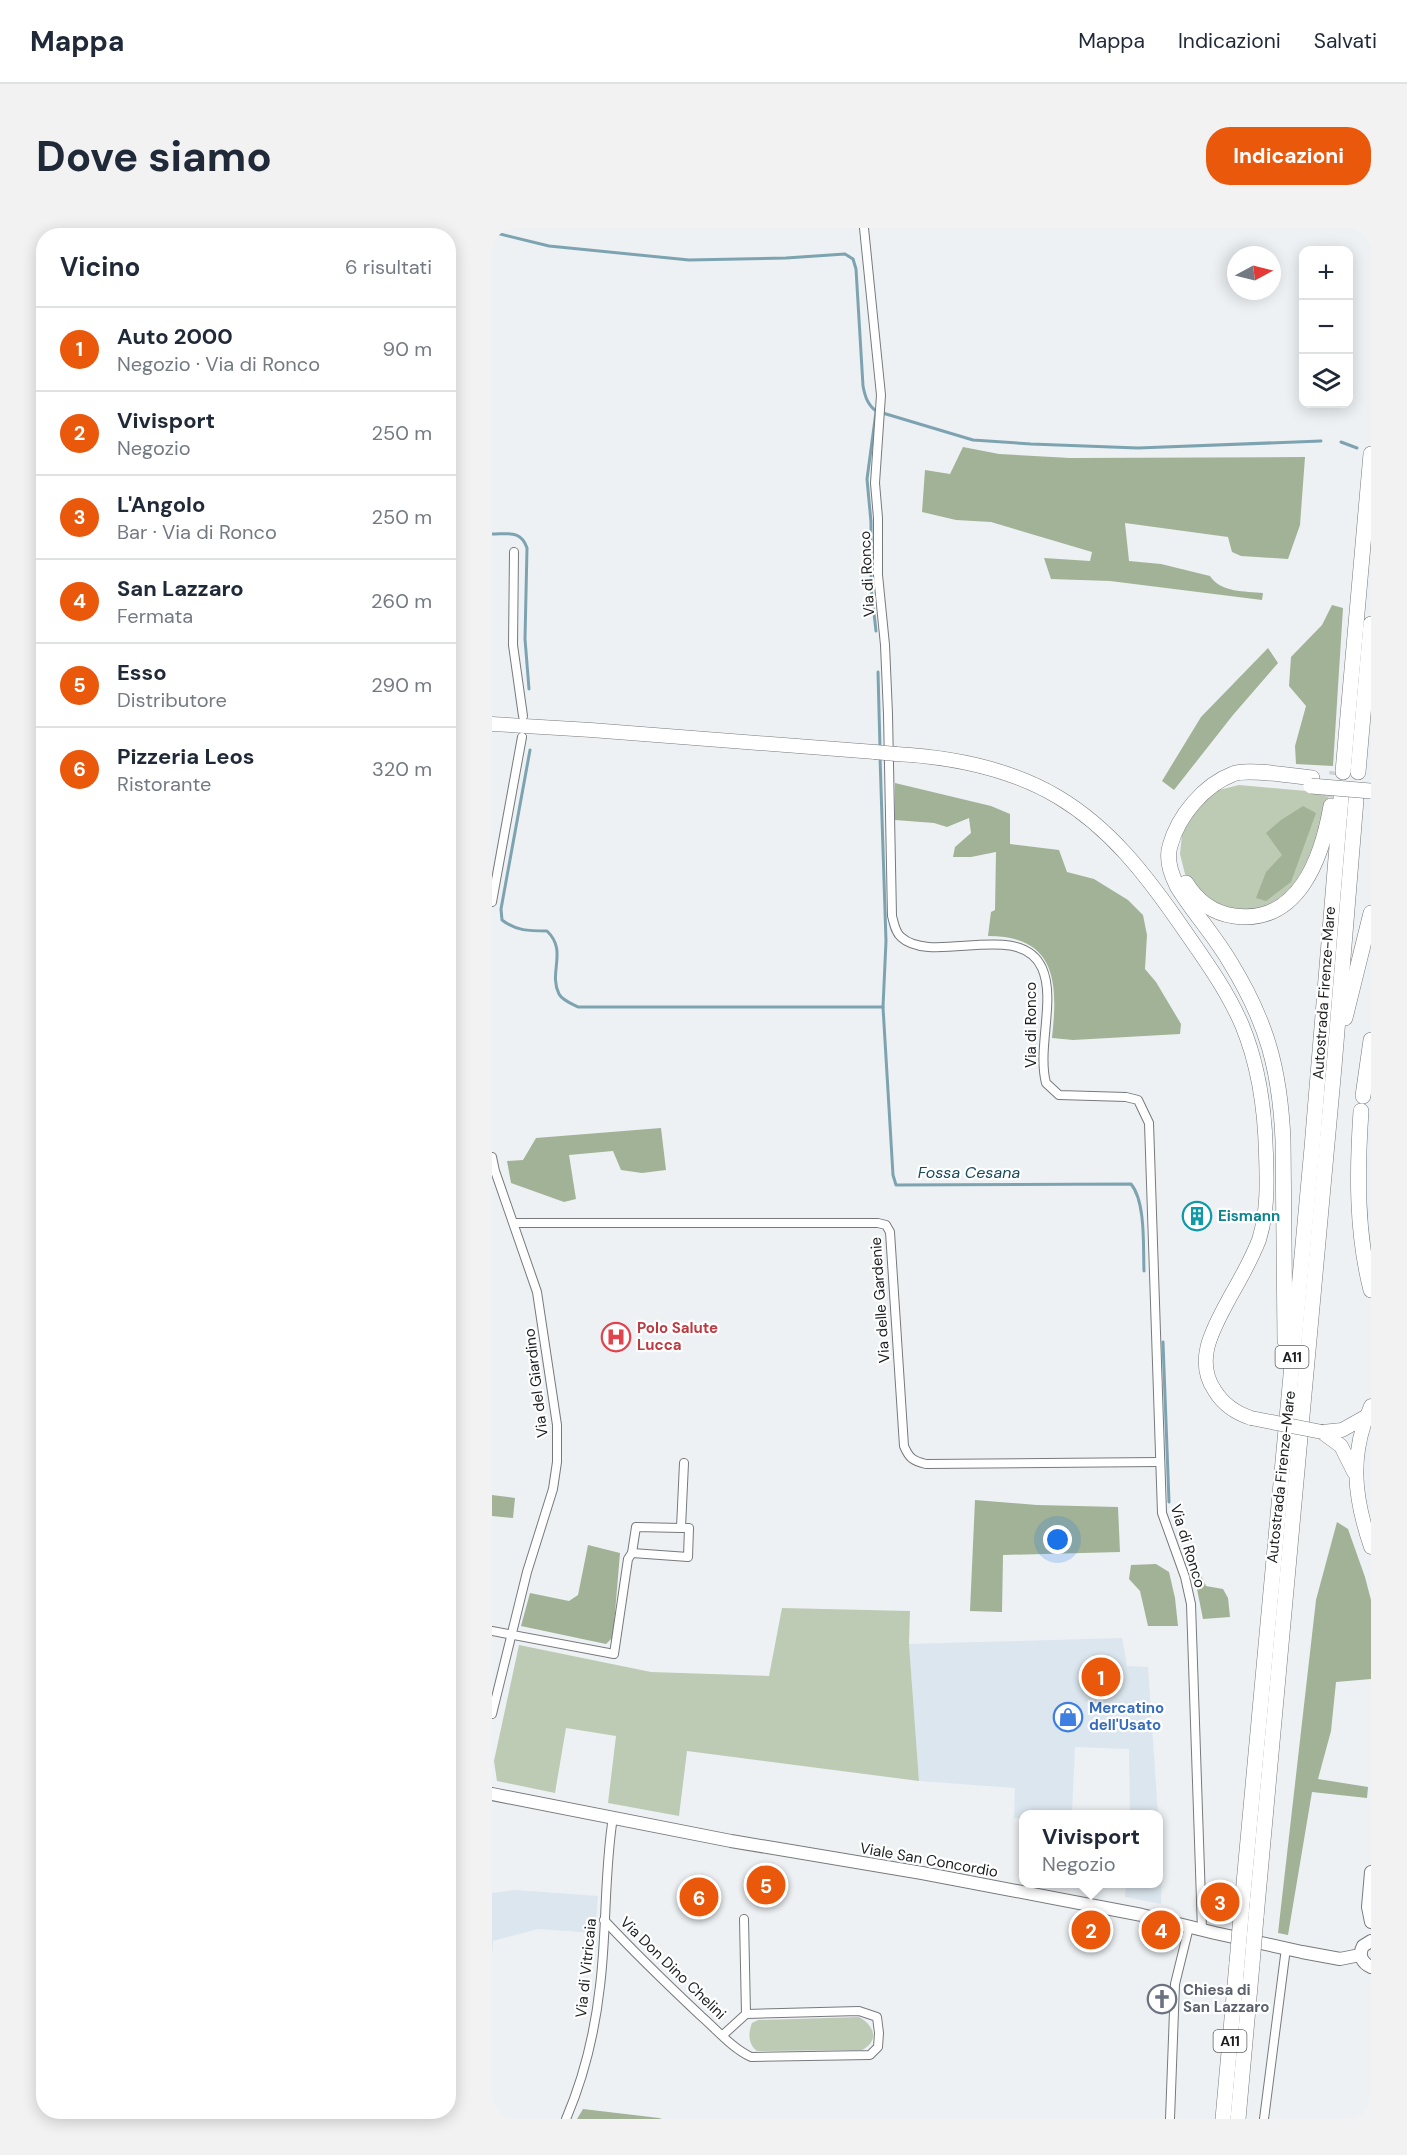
<!DOCTYPE html>
<html lang="it">
<head>
<meta charset="utf-8">
<style>
  body { margin:0; font-family:"DM Sans",sans-serif; background:#f2f2f3; color:#1f2937 }
  .controls { position:absolute; right:18px; top:18px; display:grid; overflow:hidden; border-radius:12px; box-shadow:0 3px 15px #0003 }
  .controls button { width:54px; height:54px; display:grid; place-items:center; padding:0; border:0; border-bottom:2px solid #e0e1e3; background:#fff; color:#1f2937; font:30px sans-serif }
  .compass { position:absolute; left:735px; top:18px; width:54px; height:54px; border-radius:50%; background:#fff; box-shadow:0 3px 15px #0003; rotate:83deg }
  .you { position:absolute; left:566px; top:1312px; width:21px; height:21px; margin:-15px; border:4px solid #fff; border-radius:50%; background:#1a73e8; box-shadow:0 0 0 9px #1a73e833 }
  .badge { display:grid; place-items:center; width:39px; height:39px; border-radius:50%; background:#ea580c; color:#fff; font-size:20px; font-weight:700 }
  .pin { position:absolute; translate:-50% -50%; border:3px solid #fff; box-shadow:0 2px 6px #0006 }
  .popup { position:absolute; left:527px; top:1582px; width:144px; height:78px; box-sizing:border-box; display:grid; place-content:center; border-radius:12px; background:#fff; filter:drop-shadow(0 2px 4px #0005); font-size:20px; white-space:nowrap; color:#747a83 }
  .popup b { font-size:22px; color:#1f2937 }
  .popup::after { content:''; position:absolute; left:50%; top:100%; margin-left:-12px; border:12px solid transparent; border-top-color:#fff }
  .list { margin:0; padding:0; list-style:none }
  h2 { display:flex; justify-content:space-between; align-items:center; height:78px; margin:0; padding:0 24px; font-size:26px }
  h2 small { font-size:20px; font-weight:400; color:#747a83 }
  .list li { display:grid; grid-template-columns:39px 1fr auto; gap:18px; align-items:center; box-sizing:border-box; height:84px; padding:0 24px; border-top:2px solid #e0e1e3 }
  .list b { display:block; font-size:22px; white-space:nowrap }
  .list p { margin:0; font-size:20px; white-space:nowrap; color:#747a83 }
  .list em { font-size:20px; font-style:normal; color:#747a83 }
  .icon { flex:none; width:33px; height:33px; fill:none; stroke:currentColor; stroke-width:2; stroke-linecap:round; stroke-linejoin:round }
  .map { position:relative; flex:none; width:879px; height:1891px; overflow:hidden; border-radius:24px }
  header { display:flex; align-items:center; gap:36px; box-sizing:border-box; height:84px; padding:0 30px; background:#fff; border-bottom:2px solid #e0e1e3 }
  header strong { font-size:28px }
  nav { display:flex; gap:33px; margin-inline-start:auto; font-size:21px }
  .intro { display:flex; align-items:center; justify-content:space-between; box-sizing:border-box; height:144px; padding:0 36px }
  h1 { margin:0; font-size:42px }
  .button { padding:15px 27px; border-radius:24px; background:#ea580c; color:#fff; font-size:21px; font-weight:700 }
  main { display:flex; gap:36px; padding:0 36px }
  aside { flex:1; background:#fff; border-radius:24px; box-shadow:0 3px 15px #0003 }
  .map>svg:first-child { display:block }
  .built { fill:#dbe6ee }
  .green { fill:#bdcbb5 }
  .forest { fill:#a1b296 }
  .lines { fill:none; stroke-linecap:round; stroke-linejoin:round }
  .stream { stroke:#7ea3b0; stroke-width:3 }
  .highway-tunnel { stroke:#ced1d4; stroke-width:15; stroke-dasharray:15 8; stroke-linecap:butt }
  .street-casing { stroke:#777a7d; stroke-width:10 }
  .secondary-casing { stroke:#777a7d; stroke-width:14 }
  .primary-casing { stroke:#777a7d; stroke-width:15 }
  .highway-casing { stroke:#777a7d; stroke-width:16 }
  .street { stroke:#fff; stroke-width:8 }
  .secondary { stroke:#fff; stroke-width:12 }
  .primary { stroke:#fff; stroke-width:14 }
  .highway { stroke:#fff; stroke-width:15 }
  .primary-bridge-casing { stroke:#777a7d; stroke-width:15; stroke-linecap:butt }
  .highway-bridge-casing { stroke:#777a7d; stroke-width:16; stroke-linecap:butt }
  .primary-bridge { stroke:#fff; stroke-width:14 }
  .highway-bridge { stroke:#fff; stroke-width:15 }
  .labels { text-anchor:middle; stroke-width:4.5; stroke-linejoin:round; paint-order:stroke }
  .shield { fill:#fff; stroke:#606262; stroke-width:1.5 }
  .shield-label { font-size:14px; font-weight:bold; fill:#1c1e1f }
  .street-label { font-size:15px; fill:#1c1e1f; stroke:#fff }
  .culture-label { font-size:15px; font-weight:bold; fill:#0d838f; stroke:#fff; text-anchor:start }
  .health-label { font-size:15px; font-weight:bold; fill:#be3a42; stroke:#fff; text-anchor:start }
  .shop-label { font-size:15px; font-weight:bold; fill:#366cbe; stroke:#fff; text-anchor:start }
  .worship-label { font-size:15px; font-weight:bold; fill:#5b616d; stroke:#fff; text-anchor:start }
  .water-label { font-size:16px; font-style:italic; fill:#184b5b; stroke:#fff }
</style>
</head>
<body>
<header>
<strong>Mappa</strong>
<nav><a>Mappa</a><a>Indicazioni</a><a>Salvati</a></nav>
</header>
<div class="intro"><h1>Dove siamo</h1><a class="button">Indicazioni</a></div>
<main>
<aside>
<h2>Vicino<small>6 risultati</small></h2>
<ul class="list">
<li><span class="badge">1</span><div><b>Auto 2000</b><p>Negozio · Via di Ronco</p></div><em>90 m</em></li>
<li><span class="badge">2</span><div><b>Vivisport</b><p>Negozio</p></div><em>250 m</em></li>
<li><span class="badge">3</span><div><b>L'Angolo</b><p>Bar · Via di Ronco</p></div><em>250 m</em></li>
<li><span class="badge">4</span><div><b>San Lazzaro</b><p>Fermata</p></div><em>260 m</em></li>
<li><span class="badge">5</span><div><b>Esso</b><p>Distributore</p></div><em>290 m</em></li>
<li><span class="badge">6</span><div><b>Pizzeria Leos</b><p>Ristorante</p></div><em>320 m</em></li>
</ul>
</aside>
<div class="map">
<svg width="879" height="1891" viewBox="0 0 879 1891">
  <rect width="100%" height="100%" fill="#edf1f4"/>
  <g class="built">
    <path d="M 630,1410 L 635,1438 L 656,1439 L 666,1586 L 638,1586 L 637,1521 L 583,1519 L 580,1586 L 532,1586 L 531,1590 L 522,1590 L 523,1560 L 427,1553 L 417,1416 Z"/>
    <path d="M 667,1589 L 670,1643 L 669,1676 L 633,1669 L 634,1656 L 666,1656 Z"/>
    <path d="M 23,1662 L 106,1668 L 103,1705 L 46,1701 L 1,1713 L 0,1727 L 0,1665 Z"/>
  </g>
  <g class="green">
    <path d="M 747,557 L 837,565 L 829,611 L 801,662 L 768,683 L 728,680 L 698,655 L 693,646 L 688,626 L 690,606 L 693,597 L 710,572 L 727,562 Z"/>
    <path d="M 290,1380 L 418,1383 L 417,1416 L 427,1553 L 195,1523 L 187,1588 L 116,1575 L 124,1508 L 74,1500 L 63,1565 L 5,1553 L 2,1533 L 27,1417 L 159,1444 L 277,1448 Z"/>
    <path d="M 367,1789 C 382,1797 388,1813 370,1822 L 265,1823 C 256,1816 256,1805 260,1795 L 266,1792 Z"/>
  </g>
  <g class="forest">
    <path d="M 471,219 L 507,226 L 578,230 L 813,229 L 808,297 L 796,331 L 749,328 L 740,324 L 736,309 L 633,295 L 637,333 L 669,336 L 718,348 C 729,365 753,363 771,365 L 770,372 L 618,353 L 559,351 L 552,330 L 598,333 L 600,324 L 499,294 L 464,292 L 430,284 L 433,242 L 458,246 Z"/>
    <path d="M 840,377 L 851,380 L 841,538 L 804,536 L 803,518 L 814,478 L 797,458 L 799,429 L 830,397 Z"/>
    <path d="M 776,420 L 786,435 L 741,487 L 682,562 L 670,553 L 709,489 Z"/>
    <path d="M 403,555 L 499,578 L 518,586 L 518,616 L 567,622 L 575,644 L 602,651 L 636,672 L 651,687 L 655,707 L 653,741 L 664,754 L 689,796 L 688,806 L 581,812 L 560,810 C 566,755 565,708 496,708 L 499,684 L 503,682 L 504,624 L 479,629 L 461,629 L 463,619 L 479,605 L 477,590 L 455,599 L 442,595 L 403,592 Z"/>
    <path d="M 811,578 L 824,585 L 799,654 L 774,673 L 764,670 L 774,644 L 790,627 L 774,605 L 789,592 Z"/>
    <path d="M 169,900 L 174,942 L 150,945 L 129,942 L 121,923 L 77,927 L 84,971 L 72,974 L 19,955 L 15,933 L 31,932 L 44,910 Z"/>
    <path d="M 0,1267 L 23,1270 L 21,1290 L 0,1288 Z"/>
    <path d="M 483,1272 L 545,1277 L 626,1279 L 628,1324 L 511,1327 L 510,1384 L 478,1383 Z"/>
    <path d="M 845,1294 L 856,1301 L 873,1349 L 879,1372 L 879,1451 L 844,1454 L 839,1503 L 826,1551 L 876,1559 L 875,1570 L 820,1564 L 796,1707 L 786,1705 L 824,1372 Z"/>
    <path d="M 96,1317 L 128,1325 L 121,1409 L 114,1416 L 29,1398 L 38,1365 L 77,1373 L 86,1367 Z"/>
    <path d="M 664,1336 L 677,1344 L 683,1370 L 686,1398 L 656,1398 L 648,1363 L 637,1351 L 639,1337 Z"/>
    <path d="M 705,1338 L 714,1358 L 731,1361 L 736,1370 L 738,1389 L 711,1391 L 701,1341 Z"/>
    <path d="M 91,1881 L 167,1890 L 170,1891 L 85,1891 Z"/>
  </g>
  <g class="lines">
    <g class="stream">
      <path d="M 0,4 L 57,18 L 197,32 L 294,30 L 353,26 L 361,31 L 364,41 L 371,158 C 373,168 375,176 384,183 L 481,212 L 539,216 L 646,220 L 829,213"/>
      <path d="M 849,214 L 865,220"/>
      <path d="M 0,306 C 17,306 29,302 35,320 L 33,411 L 37,461"/>
      <path d="M 384,403 L 379,359 L 379,294 L 375,251 L 384,184"/>
      <path d="M 386,444 L 388,520"/>
      <path d="M 38,522 L 9,681 L 10,692 C 24,703 37,703 55,703 C 76,723 56,744 67,766 C 70,772 80,776 86,779 L 391,779"/>
      <path d="M 388,529 L 394,713 L 391,779 L 401,947 L 404,957 L 639,956 C 654,974 651,1020 652,1043"/>
      <path d="M 671,1114 L 677,1274"/>
    </g>
    <path class="highway-tunnel" d="M 841,570 L 845,544"/>
    <g class="street-casing">
      <g id="street">
        <path d="M 372,0 L 389,167 L 383,255 L 386,290 L 386,347 L 393,417 L 396,486 L 400,688 C 402,695 403,704 409,709 C 440,738 528,691 550,740 C 564,771 545,820 554,855 L 567,867 L 634,869 L 646,872 L 657,895 L 670,1285 L 693,1349 L 699,1376 L 710,1702"/>
        <path d="M 22,324 L 21,417 L 31,488"/>
        <path d="M 0,674 L 30,509"/>
        <path d="M 0,929 L 3,943 L 45,1064 L 65,1197 L 65,1234 L 61,1261 L 35,1344 L 0,1486"/>
        <path d="M 22,995 L 386,995 L 394,997 L 398,1004 L 412,1218 C 417,1230 421,1233 434,1236 L 667,1234"/>
        <path d="M 140,1325 L 196,1329 L 197,1300 L 189,1300"/>
        <path d="M 0,1403 L 122,1426 L 136,1331 L 140,1325 L 144,1299 L 189,1300 L 192,1235"/>
        <path d="M 252,1691 L 254,1786"/>
        <path d="M 112,1692 C 143,1725 176,1757 209,1788 C 225,1802 240,1820 259,1829 L 378,1827 L 386,1819 L 387,1805 L 385,1789 L 367,1783 L 254,1786 L 231,1807"/>
        <path d="M 74,1891 C 92,1849 103,1803 108,1758 C 115,1702 112,1645 121,1589"/>
        <path d="M 678,1891 L 683,1756 L 697,1699"/>
        <path d="M 772,1891 L 794,1720"/>
      </g>
    </g>
    <g class="secondary-casing">
      <g id="secondary">
        <path d="M 0,1566 L 239,1613 L 430,1645 L 650,1687 L 723,1705 L 810,1724 L 848,1731 L 868,1727"/>
        <path d="M 879,1644 L 876,1679 L 879,1694"/>
        <path d="M 879,1713 L 871,1718 C 866,1727 870,1735 879,1739"/>
      </g>
    </g>
    <g class="primary-casing">
      <g id="primary">
        <path d="M 0,496 L 99,502 L 383,524"/>
        <path d="M 404,526 C 460,529 517,540 566,569 C 618,600 654,647 688,696 C 710,728 734,760 750,797 C 767,838 773,882 774,926 C 775,955 776,983 767,1012 C 759,1032 749,1050 738,1069 C 723,1098 701,1131 723,1163 C 731,1176 744,1185 759,1190"/>
        <path d="M 879,1178 C 857,1227 862,1269 879,1319"/>
        <path d="M 830,1204 L 849,1218 L 862,1244"/>
        <path d="M 830,1204 L 850,1202 L 875,1188"/>
      </g>
    </g>
    <g class="highway-casing">
      <g id="highway">
        <path d="M 851,544 L 879,226"/>
        <path d="M 866,544 L 879,396"/>
        <path d="M 694,655 C 705,673 721,685 742,688 C 807,697 830,629 839,578"/>
        <path d="M 853,790 L 879,685"/>
        <path d="M 871,868 L 879,812"/>
        <path d="M 869,883 C 865,943 864,1003 879,1062"/>
        <path d="M 793,1113 L 791,912 C 788,842 775,794 738,734 C 722,707 701,684 685,658 C 679,646 674,631 678,618 C 686,588 712,557 741,546 C 755,540 802,548 820,550"/>
        <path d="M 749,1688 L 820,920 L 849,570"/>
        <path d="M 764,1689 L 842,839 L 864,572"/>
        <path d="M 731,1891 L 745,1735"/>
        <path d="M 746,1891 L 760,1736"/>
      </g>
    </g>
    <use href="#street" class="street"/>
    <use href="#secondary" class="secondary"/>
    <use href="#primary" class="primary"/>
    <use href="#highway" class="highway"/>
    <g class="primary-bridge-casing">
      <g id="primary-bridge">
        <path d="M 383,524 L 404,526"/>
        <path d="M 759,1190 L 830,1204"/>
      </g>
    </g>
    <g class="highway-bridge-casing">
      <g id="highway-bridge">
        <path d="M 819,558 L 879,563"/>
        <path d="M 745,1735 L 749,1688"/>
        <path d="M 760,1736 L 764,1689"/>
      </g>
    </g>
    <use href="#primary-bridge" class="primary-bridge"/>
    <use href="#highway-bridge" class="highway-bridge"/>
  </g>
  <defs>
    <g id="building-ring" transform="scale(1.5)"><circle r="9.5" fill="#fff" stroke="#0f9aa8" stroke-width="1.5"/><path d="M-4-6H4V6H1V3H-1V6H-4ZM-2.5-4.3h1.7v1.8h-1.7ZM.8-4.3h1.7v1.8H.8ZM-2.5-1h1.7V.8h-1.7ZM.8-1h1.7V.8H.8Z" fill="#0f9aa8"/></g>
    <g id="hospital-ring" transform="scale(1.5)"><circle r="9.5" fill="#fff" stroke="#e0444e" stroke-width="1.5"/><path d="M-5-5h3v3.5h4V-5h3V5h-3V1.5h-4V5h-3Z" fill="#e0444e"/></g>
    <g id="shop-ring" transform="scale(1.5)"><circle r="9.5" fill="#fff" stroke="#3f7fe0" stroke-width="1.5"/><path d="M-5-2.5h2.3a2.7 3.5 0 0 1 5.4 0H5L5.5 6h-11ZM-1.5-2.5h3a1.5 2.3 0 0 0-3 0Z" fill="#3f7fe0"/></g>
    <g id="church-ring" transform="scale(1.5)"><circle r="9.5" fill="#fff" stroke="#6b7280" stroke-width="1.5"/><path d="M-1.2-6h2.4v3.5h3.3v2.4h-3.3V6h-2.4V-.1h-3.3v-2.4h3.3Z" fill="#6b7280"/></g>
  </defs>
  <g fill-rule="evenodd">
    <use href="#building-ring" x="705" y="988"/>
    <use href="#hospital-ring" x="124" y="1109"/>
    <use href="#shop-ring" x="576" y="1489"/>
    <use href="#church-ring" x="670" y="1771"/>
  </g>
  <g class="labels">
    <g class="shield">
      <rect x="783.5" y="1118" width="33" height="22" rx="4.5"/>
      <rect x="721.5" y="1802" width="33" height="22" rx="4.5"/>
    </g>
    <g class="shield-label">
      <text x="800" y="1134">A11</text>
      <text x="738" y="1818">A11</text>
    </g>
    <g class="street-label">
      <text transform="translate(375 346) rotate(-93)" y="5">Via di Ronco</text>
      <text transform="translate(832 765) rotate(-86)" y="5">Autostrada Firenze-Mare</text>
      <text transform="translate(539 797) rotate(-90)" y="5">Via di Ronco</text>
      <text transform="translate(388 1072) rotate(-94)" y="5">Via delle Gardenie</text>
      <text transform="translate(44 1155) rotate(-97)" y="5">Via del Giardino</text>
      <text transform="translate(789 1249) rotate(-84)" y="5">Autostrada Firenze-Mare</text>
      <text transform="translate(696 1318) rotate(73)" y="5">Via di Ronco</text>
      <text transform="translate(437 1632) rotate(10)" y="5">Viale San Concordio</text>
      <text transform="translate(94 1740) rotate(-84)" y="5">Via di Vitricaia</text>
      <text transform="translate(181 1740) rotate(44)" y="5">Via Don Dino Chelini</text>
    </g>
    <g class="culture-label">
      <text x="726" y="993">Eismann</text>
    </g>
    <g class="health-label">
      <text x="145" y="1105">Polo Salute<tspan x="145" dy="17">Lucca</tspan></text>
    </g>
    <g class="shop-label">
      <text x="597" y="1485">Mercatino<tspan x="597" dy="17">dell'Usato</tspan></text>
    </g>
    <g class="worship-label">
      <text x="691" y="1767">Chiesa di<tspan x="691" dy="17">San Lazzaro</tspan></text>
    </g>
    <g class="water-label">
      <text x="477" y="950">Fossa Cesana</text>
    </g>
  </g>
</svg>
<div class="controls">
<button>+</button>
<button>−</button>
<button><svg class="icon" aria-label="layers" viewBox="0 0 24 24"><path d="M12 4l9 5-9 5-9-5zM3 14l9 5 9-5"/></svg></button>
</div>
<svg class="compass" viewBox="-18 -18 36 36"><path d="M0-13l5 13h-10z" fill="#e53935"/><path d="M0 13l5-13h-10z" fill="#747a83"/></svg>
<div class="you"></div>
<div class="pin badge" style="left:609px;top:1449px">1</div>
<div class="pin badge" style="left:599px;top:1702px">2</div>
<div class="popup"><b>Vivisport</b>Negozio</div>
<div class="pin badge" style="left:728px;top:1674px">3</div>
<div class="pin badge" style="left:669px;top:1702px">4</div>
<div class="pin badge" style="left:274px;top:1657px">5</div>
<div class="pin badge" style="left:207px;top:1669px">6</div>
</div>
</main>
</body>
</html>
